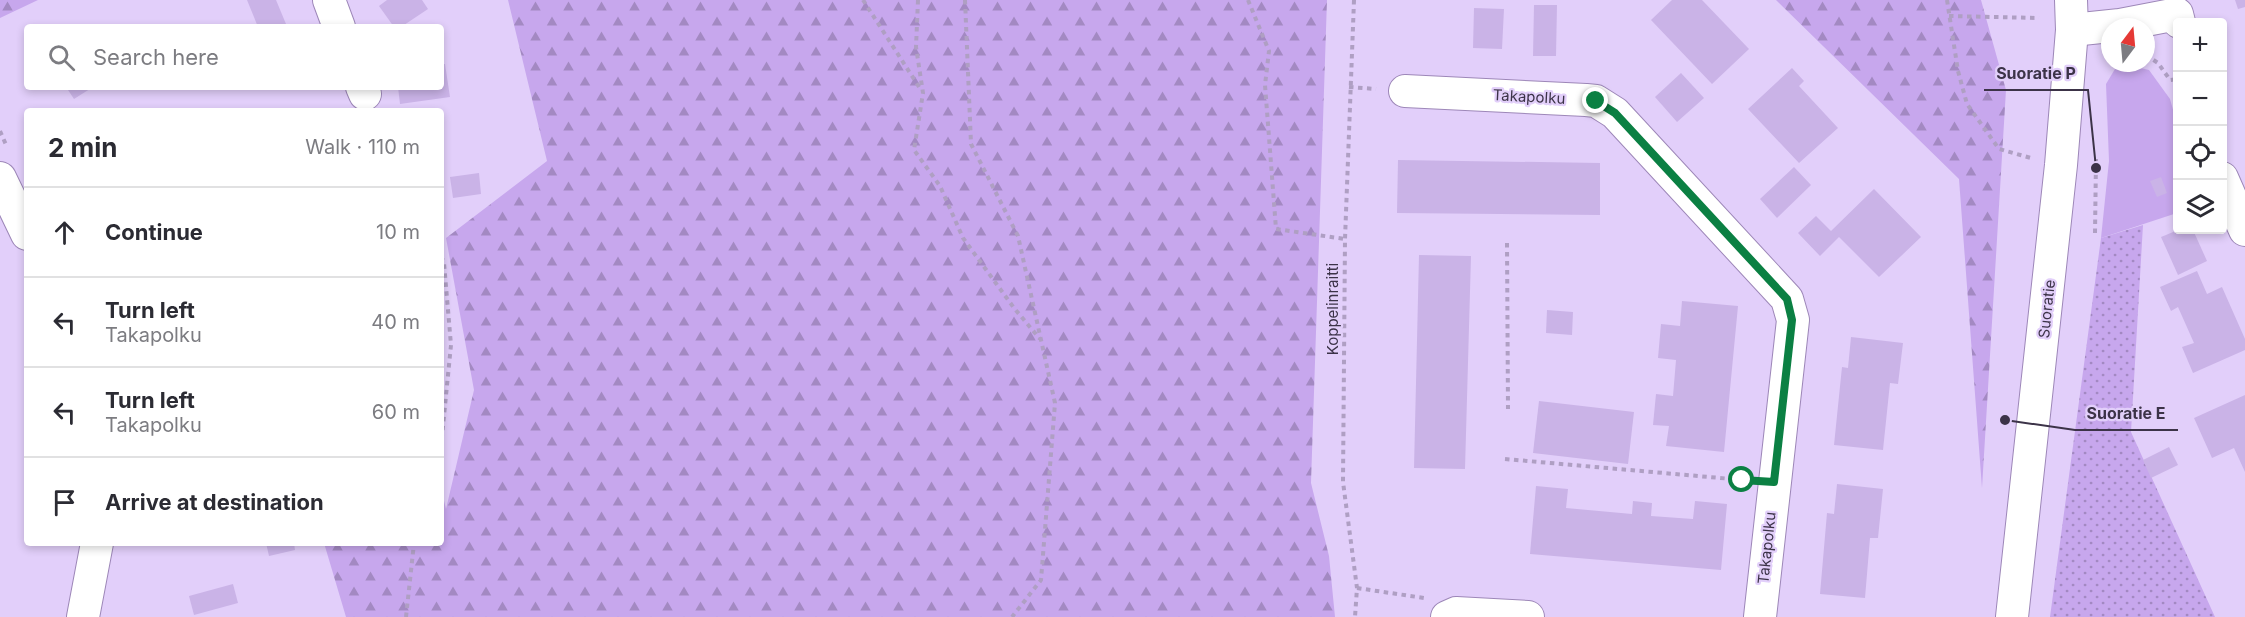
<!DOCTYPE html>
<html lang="en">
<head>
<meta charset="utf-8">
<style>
  body { margin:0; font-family:Inter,sans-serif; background:#f2f2f3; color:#2b2b33 }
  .controls { position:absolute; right:18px; top:18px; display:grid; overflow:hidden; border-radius:6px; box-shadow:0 3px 9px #0003 }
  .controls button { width:54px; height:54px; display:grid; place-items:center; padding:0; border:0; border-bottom:2px solid #e1e1e2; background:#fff; color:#2b2b33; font:30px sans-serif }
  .compass { position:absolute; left:2101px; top:18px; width:54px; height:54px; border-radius:50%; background:#fff; box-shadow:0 3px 9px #0003; rotate:16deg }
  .stop { position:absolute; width:18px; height:18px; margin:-14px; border:4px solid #0b8043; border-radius:50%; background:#fff }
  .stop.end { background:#0b8043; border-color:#fff; box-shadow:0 2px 6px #0008 }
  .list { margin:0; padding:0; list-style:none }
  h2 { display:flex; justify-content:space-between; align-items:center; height:78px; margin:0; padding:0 24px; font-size:26px }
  h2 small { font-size:20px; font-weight:400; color:#7c7c81 }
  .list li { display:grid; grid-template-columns:39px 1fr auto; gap:18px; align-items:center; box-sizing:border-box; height:90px; padding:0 24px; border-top:2px solid #e1e1e2 }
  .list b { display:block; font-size:22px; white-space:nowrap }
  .list p { margin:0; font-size:20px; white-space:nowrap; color:#7c7c81 }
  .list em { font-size:20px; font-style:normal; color:#7c7c81 }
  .icon { flex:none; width:33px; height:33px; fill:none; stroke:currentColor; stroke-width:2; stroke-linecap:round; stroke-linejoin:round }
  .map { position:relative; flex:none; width:2245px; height:617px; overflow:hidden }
  .search { position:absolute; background:#fff; box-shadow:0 3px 9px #0003; left:24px; top:24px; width:420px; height:66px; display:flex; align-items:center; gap:15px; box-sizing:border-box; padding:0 21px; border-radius:6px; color:#7c7c81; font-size:22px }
  .panel { position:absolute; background:#fff; box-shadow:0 3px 9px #0003; left:24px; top:108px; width:420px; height:438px; border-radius:6px }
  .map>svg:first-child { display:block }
  .grass { fill:#c7a7ed }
  .forest { fill:url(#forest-firs) }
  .park { fill:url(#park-dots) }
  .building { fill:#cab3e7 }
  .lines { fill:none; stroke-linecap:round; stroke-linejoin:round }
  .minor-casing { stroke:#9d87b8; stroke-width:34 }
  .path { stroke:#af9fc3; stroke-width:4; stroke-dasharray:4.5 4.5; stroke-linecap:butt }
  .minor { stroke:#fff; stroke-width:32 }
  .route { stroke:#0b8043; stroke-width:8 }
  .labels { text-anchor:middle; stroke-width:4.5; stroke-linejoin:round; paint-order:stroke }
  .street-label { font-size:15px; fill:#3c3348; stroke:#e2cffa }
  .leader { fill:none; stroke:#3c3348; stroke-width:2 }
  .callout-dot { fill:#3c3348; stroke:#e2cffa; stroke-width:2 }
  .callout-label { font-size:16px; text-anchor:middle; font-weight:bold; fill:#3c3348; stroke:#e2cffa; stroke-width:4.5; stroke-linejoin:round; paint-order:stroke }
</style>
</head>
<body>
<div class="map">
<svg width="2245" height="617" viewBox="0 0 2245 617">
  <defs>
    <pattern id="forest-firs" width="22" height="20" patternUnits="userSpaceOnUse" patternTransform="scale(1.5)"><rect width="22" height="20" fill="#c7a7ed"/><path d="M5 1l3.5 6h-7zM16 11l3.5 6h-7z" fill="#a389c2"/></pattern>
    <pattern id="park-dots" width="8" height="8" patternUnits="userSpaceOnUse" patternTransform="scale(1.5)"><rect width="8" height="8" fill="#c7a7ed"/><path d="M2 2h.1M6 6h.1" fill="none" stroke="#a389c2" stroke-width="1.8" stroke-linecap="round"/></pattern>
  </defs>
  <rect width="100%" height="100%" fill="#e2cffa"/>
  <path class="grass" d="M 2128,65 L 2149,70 L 2170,99 L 2177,124 L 2177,213 L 2101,238 L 2109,161 L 2106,84 L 2115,69 Z"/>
  <g class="forest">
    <path d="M 0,0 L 38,0 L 0,18 Z"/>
    <path d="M 508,0 L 1327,0 L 1311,483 L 1329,556 L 1335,617 L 346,617 L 324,543 L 441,543 L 441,488 L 446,509 L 474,390 L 446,238 L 547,161 Z"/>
    <path d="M 1776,0 L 1981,0 L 2006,90 L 1982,488 L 1959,179 Z"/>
  </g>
  <path class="park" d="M 2143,225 L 2131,432 L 2215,617 L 2050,617 L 2101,238 Z"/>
  <g class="building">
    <path d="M 247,0 L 276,0 L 286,24 L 278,27 L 258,27 Z"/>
    <path d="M 387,0 L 422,0 L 428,9 L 401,27 L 394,27 L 379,6 Z"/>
    <path d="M 1672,0 L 1702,0 L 1749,49 L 1712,84 L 1651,20 Z"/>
    <path d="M 2235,0 L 2245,0 L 2245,7 L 2238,9 Z"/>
    <path d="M 1534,5 L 1557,5 L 1556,56 L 1533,56 Z"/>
    <path d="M 1474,8 L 1504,9 L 1502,49 L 1473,48 Z"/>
    <path d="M 441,64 L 445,64 L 450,97 L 400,104 L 398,87 L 441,87 Z"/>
    <path d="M 1792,68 L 1804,81 L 1799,86 L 1838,128 L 1799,163 L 1748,109 Z"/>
    <path d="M 1681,73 L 1704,98 L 1677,122 L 1655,97 Z"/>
    <path d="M 66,87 L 93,87 L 74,99 Z"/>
    <path d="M 1398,160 L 1600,163 L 1600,215 L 1397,213 Z"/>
    <path d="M 1794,167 L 1811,185 L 1777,218 L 1760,199 Z"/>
    <path d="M 479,173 L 481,194 L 453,198 L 450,177 Z"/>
    <path d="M 2161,177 L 2167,193 L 2157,197 L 2150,181 Z"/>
    <path d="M 1874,189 L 1921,237 L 1879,277 L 1839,237 L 1820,256 L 1798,233 L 1816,216 L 1831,231 Z"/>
    <path d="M 2178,230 L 2193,230 L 2207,261 L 2178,275 L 2161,237 Z"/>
    <path d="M 1419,255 L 1471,256 L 1465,469 L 1414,468 Z"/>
    <path d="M 2197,271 L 2207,294 L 2222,287 L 2245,339 L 2245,350 L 2193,373 L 2182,347 L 2194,343 L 2178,307 L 2171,311 L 2160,287 Z"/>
    <path d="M 1682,301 L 1738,306 L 1724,452 L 1666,446 L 1669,426 L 1653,425 L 1656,394 L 1673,396 L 1676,360 L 1658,358 L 1661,324 L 1680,326 Z"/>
    <path d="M 1547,310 L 1573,312 L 1572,335 L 1546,333 Z"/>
    <path d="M 1851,337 L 1903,343 L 1898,384 L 1890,383 L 1883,450 L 1834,445 L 1842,367 L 1848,368 Z"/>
    <path d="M 2245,395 L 2245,472 L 2234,448 L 2212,458 L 2194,418 Z"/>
    <path d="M 1539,401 L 1634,412 L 1628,464 L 1533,453 Z"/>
    <path d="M 2169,447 L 2178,465 L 2151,478 L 2143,460 Z"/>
    <path d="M 1837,484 L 1883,489 L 1878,538 L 1870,538 L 1865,598 L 1820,594 L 1827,513 L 1834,514 Z"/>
    <path d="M 1536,486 L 1568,489 L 1566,508 L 1632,514 L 1633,501 L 1652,503 L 1651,516 L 1693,519 L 1695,501 L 1727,504 L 1721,570 L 1530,554 Z"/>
    <path d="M 266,543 L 294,543 L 295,550 L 269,556 Z"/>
    <path d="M 233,584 L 238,603 L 194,615 L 189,596 Z"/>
  </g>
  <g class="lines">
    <g class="minor-casing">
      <g id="minor">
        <path d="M 329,0 L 339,27"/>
        <path d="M 2072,30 L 2120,25 L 2177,14 L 2179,22"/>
        <path d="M 362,87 L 365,94"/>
        <path d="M 1405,91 L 1586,100 L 1596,101 L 1615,113 L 1787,299 L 1793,320 L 1760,617"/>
        <path d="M 0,178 L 27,234"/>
        <path d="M 2222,178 L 2245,230"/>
        <path d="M 83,617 L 97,543"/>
        <path d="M 1447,617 L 1456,613 L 1528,617"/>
        <path d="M 2012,617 L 2061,165 L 2072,30 L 2071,0"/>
      </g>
    </g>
    <g class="path">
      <path d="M 863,0 L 921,90"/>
      <path d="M 918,0 L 916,47 L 923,93 L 914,150 L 940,186 L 963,238 L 1014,308 L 1040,339"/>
      <path d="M 965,0 L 971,144 L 1018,236 L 1055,403 L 1041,580 L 1012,617"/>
      <path d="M 1248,0 L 1269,51 L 1265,85 L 1276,229 L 1345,239"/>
      <path d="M 1354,0 L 1345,239 L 1343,482 L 1357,588 L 1355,617"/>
      <path d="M 1947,0 L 1958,71 L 1967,104 L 1999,149 L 2031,158"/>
      <path d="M 1949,16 L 2039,18"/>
      <path d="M 2146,55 L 2158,63 L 2170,80 L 2178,79"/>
      <path d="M 1349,87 L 1376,89"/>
      <path d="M 0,131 L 7,147"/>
      <path d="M 2095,233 L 2096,159"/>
      <path d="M 1507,243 L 1508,409"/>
      <path d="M 441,256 L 444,263 L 451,345 L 441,446"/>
      <path d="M 1505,459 L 1743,480"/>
      <path d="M 1357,588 L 1424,598"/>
      <path d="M 406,617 L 414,543"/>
    </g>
    <use href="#minor" class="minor"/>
  </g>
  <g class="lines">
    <path class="route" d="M 1596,101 L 1615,113 L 1787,299 L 1792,320 L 1774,482 L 1742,480"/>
  </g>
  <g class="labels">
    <g class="street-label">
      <text transform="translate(1529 97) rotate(3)" y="5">Takapolku</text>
      <text transform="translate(1333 309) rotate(-90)" y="5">Koppelinraitti</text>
      <text transform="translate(2047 309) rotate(-84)" y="5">Suoratie</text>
      <text transform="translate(1767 548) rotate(-84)" y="5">Takapolku</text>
    </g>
  </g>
  <path class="leader" d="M2096 168L2088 90H1984M2005 420L2075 430H2178"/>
  <g class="callout-dot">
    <circle cx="2096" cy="168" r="6"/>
    <circle cx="2005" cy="420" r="6"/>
  </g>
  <g class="callout-label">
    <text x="2036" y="79">Suoratie P</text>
    <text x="2126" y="419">Suoratie E</text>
  </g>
</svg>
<div class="controls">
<button>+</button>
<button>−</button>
<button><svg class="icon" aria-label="locate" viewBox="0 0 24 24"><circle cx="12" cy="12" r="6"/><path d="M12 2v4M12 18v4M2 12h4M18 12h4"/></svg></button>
<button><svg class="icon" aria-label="layers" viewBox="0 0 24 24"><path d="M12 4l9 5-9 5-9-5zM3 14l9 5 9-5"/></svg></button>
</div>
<svg class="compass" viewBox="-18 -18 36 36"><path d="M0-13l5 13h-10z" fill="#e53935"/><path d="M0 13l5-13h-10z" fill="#7c7c81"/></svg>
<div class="stop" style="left:1742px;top:480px"></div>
<div class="stop end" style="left:1596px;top:101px"></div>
<div class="search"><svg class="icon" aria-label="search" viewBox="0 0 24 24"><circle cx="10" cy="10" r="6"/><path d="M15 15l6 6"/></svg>Search here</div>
<section class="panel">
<h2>2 min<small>Walk · 110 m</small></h2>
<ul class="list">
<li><svg class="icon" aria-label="ahead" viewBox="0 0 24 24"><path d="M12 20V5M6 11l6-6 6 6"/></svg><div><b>Continue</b></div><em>10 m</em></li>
<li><svg class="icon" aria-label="left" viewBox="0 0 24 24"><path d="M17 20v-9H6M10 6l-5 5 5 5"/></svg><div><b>Turn left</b><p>Takapolku</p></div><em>40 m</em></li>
<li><svg class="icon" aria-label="left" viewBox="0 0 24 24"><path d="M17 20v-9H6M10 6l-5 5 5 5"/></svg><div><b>Turn left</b><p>Takapolku</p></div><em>60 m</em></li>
<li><svg class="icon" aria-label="arrive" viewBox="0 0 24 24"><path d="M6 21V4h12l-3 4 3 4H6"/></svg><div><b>Arrive at destination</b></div></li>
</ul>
</section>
</div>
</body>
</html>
